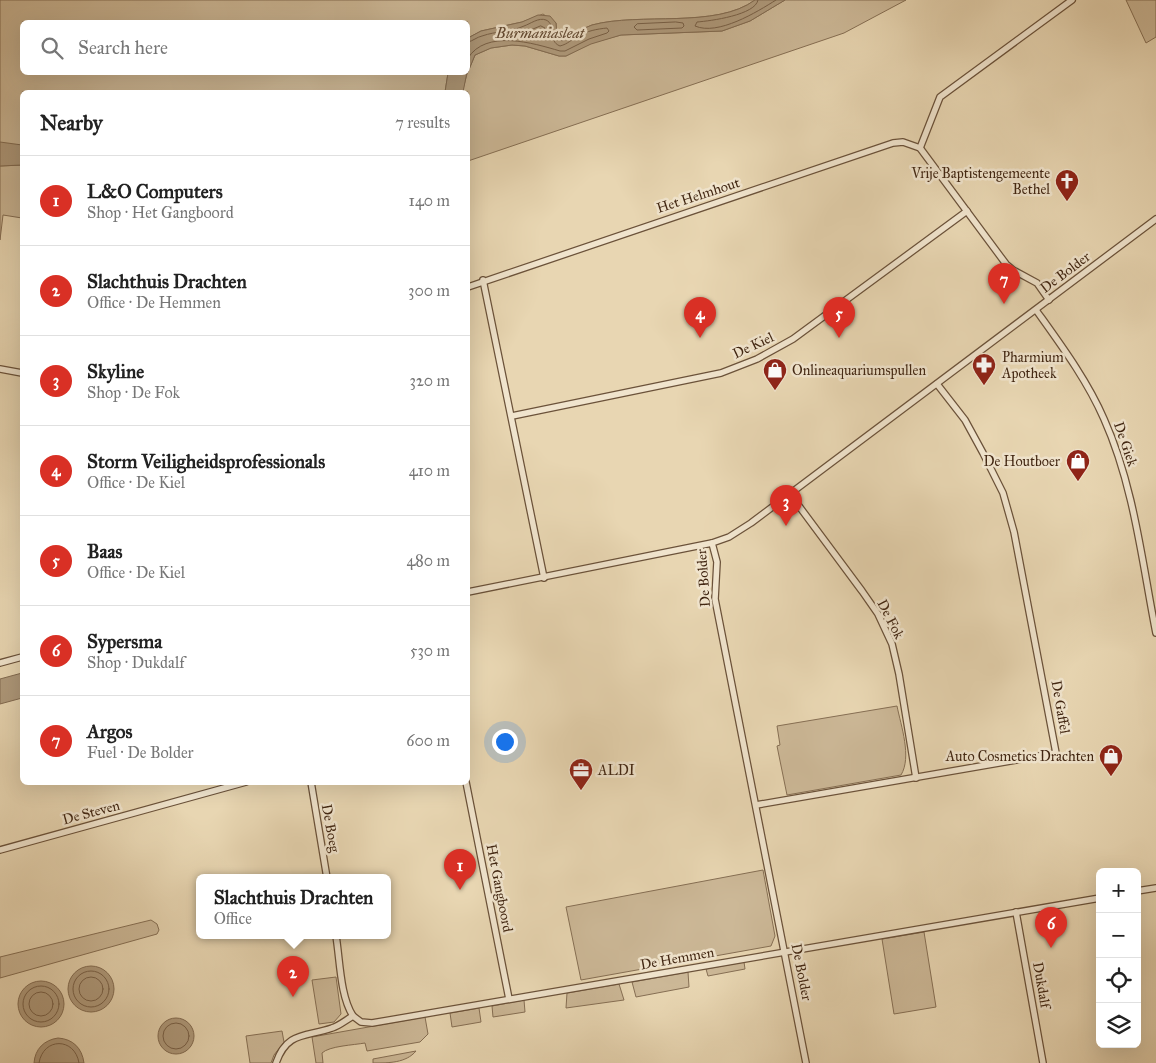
<!DOCTYPE html>
<html lang="en">
<head>
<meta charset="utf-8">
<style>
  body { margin:0; font-family:"IM FELL Great Primer",serif; background:#f2f2f2; color:#222 }
  .controls { position:absolute; right:15px; bottom:15px; display:grid; overflow:hidden; border-radius:8px; box-shadow:0 5px 20px #0002 }
  .controls button { width:45px; height:45px; display:grid; place-items:center; padding:0; border:0; border-bottom:1px solid #e0e0e0; background:#fff; color:#222; font:25px sans-serif }
  .you { position:absolute; left:504px; top:741px; width:18px; height:18px; margin:-12px; border:4px solid #fff; border-radius:50%; background:#1a73e8; box-shadow:0 0 0 8px #1a73e833 }
  .badge { display:grid; place-items:center; width:32px; height:32px; border-radius:50%; background:#d93025; color:#fff; font-size:16px; font-weight:700 }
  .pin { position:absolute; translate:-50% -41px; filter:drop-shadow(0 1px 2px #0008) }
  .pin::after { content:''; position:absolute; top:26px; width:18px; height:15px; background:inherit; clip-path:polygon(0 0,100% 0,50% 100%) }
  .popup { position:absolute; left:196px; top:874px; width:195px; height:65px; box-sizing:border-box; display:grid; place-content:center; border-radius:8px; background:#fff; filter:drop-shadow(0 1px 4px #0005); font-size:16px; white-space:nowrap; color:#767676 }
  .popup b { font-size:19px; color:#222 }
  .popup::after { content:''; position:absolute; left:50%; top:100%; margin-left:-10px; border:10px solid transparent; border-top-color:#fff }
  .list { margin:0; padding:0; list-style:none }
  h2 { display:flex; justify-content:space-between; align-items:center; height:65px; margin:0; padding:0 20px; font-size:21px }
  h2 small { font-size:16px; font-weight:400; color:#767676 }
  .list li { display:grid; grid-template-columns:32px 1fr auto; gap:15px; align-items:center; box-sizing:border-box; height:90px; padding:0 20px; border-top:1px solid #e0e0e0 }
  .list b { display:block; font-size:19px; white-space:nowrap }
  .list p { margin:0; font-size:16px; white-space:nowrap; color:#767676 }
  .list em { font-size:16px; font-style:normal; color:#767676 }
  .icon { flex:none; width:28px; height:28px; fill:none; stroke:currentColor; stroke-width:2; stroke-linecap:round; stroke-linejoin:round }
  .map { position:relative; flex:none; width:1156px; height:1063px; overflow:hidden }
  .search { position:absolute; background:#fff; box-shadow:0 5px 20px #0002; left:20px; top:20px; width:450px; height:55px; display:flex; align-items:center; gap:12px; box-sizing:border-box; padding:0 18px; border-radius:8px; color:#767676; font-size:19px }
  .panel { position:absolute; background:#fff; box-shadow:0 5px 20px #0002; left:20px; top:90px; width:450px; height:695px; border-radius:8px }
  .map>svg:first-child { display:block }
  .green { fill:#ccb897; stroke:#866f54 }
  .water { fill:#af9a7c; stroke:#836c52 }
  .lines { fill:none; stroke-linecap:round; stroke-linejoin:round }
  .shore { stroke:#786047; stroke-width:1 }
  .minor-casing { stroke:#6b523a; stroke-width:8 }
  .minor { stroke:#f0e4cd; stroke-width:5.5 }
  .labels { text-anchor:middle; stroke-width:5; stroke-linejoin:round; paint-order:stroke }
  .poi-label { font-size:14px; fill:#412612; stroke:#f0e4cd; text-anchor:end }
  .street-label { font-size:14px; fill:#412612; stroke:#f0e4cd }
  .water-label { font-size:15px; font-style:italic; fill:#624932; stroke:#f0e4cd }
</style>
</head>
<body>
<div class="map">
<svg width="1156" height="1063" viewBox="0 0 1156 1063">
  <rect width="100%" height="100%" fill="#e8d6b2"/>
  <filter id="stains"><feTurbulence type="fractalNoise" baseFrequency=".004" numOctaves="4"/><feColorMatrix values="0 0 0 0 .2 0 0 0 0 .09 0 0 0 0 .02 0 0 0 .5 -.17"/></filter>
  <radialGradient id="worn" r=".72"><stop offset=".6" stop-color="#630" stop-opacity="0"/><stop offset="1" stop-color="#630" stop-opacity=".3"/></radialGradient>
  <g class="green">
    <path d="M 0,0 L 755,0 C 716,29 640,12 592,25 C 581,29 572,35 562,41 L 557,37 L 556,23 L 543,14 L 522,22 L 481,31 L 468,38 L 468,22 L 22,22 L 22,72 L 448,73 L 445,92 L 22,92 L 22,147 L 0,144 Z"/>
    <path d="M 785,0 L 906,0 L 844,33 L 468,161 L 468,92 L 463,92 L 463,89 L 467,74 L 475,55 L 491,48 L 512,45 L 525,46 L 559,56 L 566,56 L 591,43 L 621,35 L 722,31 L 750,21 Z"/>
    <path d="M 1126,0 L 1156,0 L 1156,37 L 1146,43 Z"/>
    <path d="M 22,165 L 22,218 L 3,215 L 0,240 L 0,166 Z"/>
    <path d="M 897,706 C 901,726 912,757 901,775 L 787,795 L 777,746 L 780,745 L 777,726 Z"/>
    <path d="M 763,870 L 775,936 L 771,946 L 581,980 L 566,907 Z"/>
    <path d="M 151,920 L 157,924 L 159,930 L 157,934 L 0,978 L 0,957 Z"/>
    <path d="M 924,932 L 936,1007 L 894,1014 L 882,939 Z"/>
    <path d="M 744,962 L 745,969 L 708,976 L 706,969 Z"/>
    <path d="M 688,972 L 689,987 L 636,997 L 632,982 Z"/>
    <path d="M 336,977 L 341,1014 L 334,1022 L 319,1024 L 312,980 Z"/>
    <path d="M 619,984 L 624,1000 L 566,1008 L 567,993 Z"/>
    <path d="M 524,1000 L 525,1012 L 493,1017 L 492,1006 Z"/>
    <path d="M 479,1008 L 481,1022 L 452,1027 L 450,1013 Z"/>
    <path d="M 425,1017 L 428,1034 L 420,1042 L 367,1051 L 365,1043 C 354,1045 329,1046 322,1053 L 323,1063 L 316,1063 L 312,1037 Z"/>
    <path d="M 282,1031 L 284,1042 L 274,1055 L 271,1063 L 250,1063 L 246,1036 Z"/>
    <path d="M 416,1051 C 406,1063 389,1063 373,1063 L 373,1059 Z"/>
  </g>
  <g class="water">
    <path d="M 755,0 L 785,0 L 750,21 L 722,31 L 621,35 L 591,44 L 566,56 L 559,56 L 525,46 L 512,45 L 491,48 L 475,55 L 468,72 L 468,38 L 481,31 L 522,22 L 538,15 L 550,16 L 556,23 L 557,37 L 562,41 C 572,35 581,29 592,25 C 640,12 716,29 755,0 Z"/>
    <path d="M 467,72 L 463,92 L 445,92 L 448,73 Z"/>
    <path d="M 0,142 L 22,145 L 22,165 L 0,166 Z"/>
    <path d="M 22,673 L 22,698 L 0,704 L 0,679 Z"/>
    <circle cx="91" cy="989" r="23"/>
    <circle cx="41" cy="1004" r="23"/>
    <circle cx="176" cy="1036" r="18"/>
    <path d="M 58,1038 C 73,1039 82,1048 84,1063 L 34,1063 C 35,1049 44,1040 58,1038 Z"/>
  </g>
  <g class="lines">
    <g class="shore">
      <path d="M 758,0 C 756,15 710,21 697,22 L 695,26 C 718,36 757,12 776,0"/>
      <path d="M 676,22 L 683,23 L 684,26 L 682,28 L 637,30 L 634,27 L 637,24 Z"/>
      <path d="M 541,26 L 545,28 L 545,39 L 528,35 L 529,31 Z"/>
      <path d="M 468,42 C 473,41 477,37 482,36 C 496,31 511,32 524,26 C 530,24 539,17 546,20 C 557,25 547,41 560,46 C 568,44 572,39 578,36 C 587,31 597,29 607,28 L 609,31 L 607,33 L 589,39 L 565,51 L 560,51 C 533,43 486,29 468,58"/>
      <circle cx="91" cy="989" r="18"/>
      <circle cx="91" cy="989" r="12"/>
      <circle cx="41" cy="1004" r="18"/>
      <circle cx="41" cy="1004" r="12"/>
      <circle cx="176" cy="1036" r="13"/>
      <path d="M 39,1063 C 43,1037 75,1037 79,1063"/>
    </g>
    <g class="minor-casing">
      <g id="minor">
        <path d="M 920,148 L 940,97 L 1072,0"/>
        <path d="M 483,280 L 544,578"/>
        <path d="M 468,287 L 893,143 L 903,142 L 920,148 L 1006,264 L 1013,270 L 1037,283 L 1049,300"/>
        <path d="M 1036,310 C 1061,345 1087,380 1104,419 C 1134,486 1142,562 1156,633"/>
        <path d="M 0,369 L 22,373"/>
        <path d="M 512,416 L 721,373 L 757,359 L 793,339 L 967,211"/>
        <path d="M 790,494 L 862,591 L 878,614 L 892,644 L 899,674 L 916,778"/>
        <path d="M 468,592 L 712,543"/>
        <path d="M 0,663 L 22,657"/>
        <path d="M 311,782 L 327,878"/>
        <path d="M 466,782 L 509,999"/>
        <path d="M 756,805 L 1056,753 L 1014,532 L 1003,493 L 983,453 L 965,420 L 937,384"/>
        <path d="M 0,850 L 246,782"/>
        <path d="M 1137,891 L 1156,888"/>
        <path d="M 1016,912 L 1043,1063"/>
        <path d="M 336,936 C 340,960 340,996 353,1016"/>
        <path d="M 276,1063 C 287,1031 306,1037 332,1028 C 339,1026 346,1020 353,1016 L 361,1022 L 372,1023 L 1100,898"/>
        <path d="M 806,1063 L 715,599 L 717,562 L 712,543 L 729,537 L 751,523 L 1156,219"/>
      </g>
    </g>
    <use href="#minor" class="minor"/>
  </g>
  <defs>
    <g id="church-pin" transform="scale(1.25)"><path d="M0 17L-7.5 6A9.5 9.5 0 1 1 7.5 6Z" fill="#8f2418" stroke="#f0e4cd"/><path d="M-1.2-6h2.4v3.5h3.3v2.4h-3.3V6h-2.4V-.1h-3.3v-2.4h3.3Z" fill="#fff"/></g>
    <g id="pharmacy-pin" transform="scale(1.25)"><path d="M0 17L-7.5 6A9.5 9.5 0 1 1 7.5 6Z" fill="#8f2418" stroke="#f0e4cd"/><path d="M-2-6h4v4h4v4h-4v4h-4v-4h-4v-4h4Z" fill="#fff"/></g>
    <g id="shop-pin" transform="scale(1.25)"><path d="M0 17L-7.5 6A9.5 9.5 0 1 1 7.5 6Z" fill="#8f2418" stroke="#f0e4cd"/><path d="M-5-2.5h2.3a2.7 3.5 0 0 1 5.4 0H5L5.5 6h-11ZM-1.5-2.5h3a1.5 2.3 0 0 0-3 0Z" fill="#fff"/></g>
    <g id="office-pin" transform="scale(1.25)"><path d="M0 17L-7.5 6A9.5 9.5 0 1 1 7.5 6Z" fill="#8f2418" stroke="#f0e4cd"/><path d="M-6-3h4V-5.5h4V-3h4V5H-6ZM-1-4.5V-3h2v-1.5ZM-6 0V1H6V0Z" fill="#fff"/></g>
  </defs>
  <g fill-rule="evenodd">
    <use href="#church-pin" x="1067" y="181"/>
    <use href="#pharmacy-pin" x="984" y="365"/>
    <use href="#shop-pin" x="775" y="370"/>
    <use href="#shop-pin" x="1078" y="461"/>
    <use href="#shop-pin" x="1111" y="756"/>
    <use href="#office-pin" x="581" y="770"/>
  </g>
  <g class="labels">
    <g class="poi-label">
      <text x="1050" y="178">Vrije Baptistengemeente<tspan x="1050" dy="16">Bethel</tspan></text>
      <text x="1002" y="362" text-anchor="start">Pharmium<tspan x="1002" dy="16">Apotheek</tspan></text>
      <text x="792" y="375" text-anchor="start">Onlineaquariumspullen</text>
      <text x="1060" y="466">De Houtboer</text>
      <text x="1094" y="761">Auto Cosmetics Drachten</text>
      <text x="598" y="775" text-anchor="start">ALDI</text>
    </g>
    <g class="street-label">
      <text transform="translate(698 195) rotate(-18)" y="5">Het Helmhout</text>
      <text transform="translate(1065 272) rotate(-37)" y="5">De Bolder</text>
      <text transform="translate(753 345) rotate(-25)" y="5">De Kiel</text>
      <text transform="translate(1126 444) rotate(71)" y="5">De Giek</text>
      <text transform="translate(703 578) rotate(-94)" y="5">De Bolder</text>
      <text transform="translate(891 619) rotate(63)" y="5">De Fok</text>
      <text transform="translate(1061 707) rotate(80)" y="5">De Gaffel</text>
      <text transform="translate(91 812) rotate(-15)" y="5">De Steven</text>
      <text transform="translate(331 828) rotate(80)" y="5">De Boeg</text>
      <text transform="translate(500 888) rotate(79)" y="5">Het Gangboord</text>
      <text transform="translate(677 958) rotate(-10)" y="5">De Hemmen</text>
      <text transform="translate(802 972) rotate(79)" y="5">De Bolder</text>
      <text transform="translate(1042 985) rotate(80)" y="5">Dukdalf</text>
    </g>
    <g class="water-label">
      <text x="540" y="38">Burmaniasleat</text>
    </g>
  </g>
  <rect width="100%" height="100%" filter="url(#stains)"/>
  <rect width="100%" height="100%" fill="url(#worn)"/>
</svg>
<div class="controls">
<button>+</button>
<button>−</button>
<button><svg class="icon" aria-label="locate" viewBox="0 0 24 24"><circle cx="12" cy="12" r="6"/><path d="M12 2v4M12 18v4M2 12h4M18 12h4"/></svg></button>
<button><svg class="icon" aria-label="layers" viewBox="0 0 24 24"><path d="M12 4l9 5-9 5-9-5zM3 14l9 5 9-5"/></svg></button>
</div>
<div class="you"></div>
<div class="pin badge" style="left:460px;top:890px">1</div>
<div class="pin badge" style="left:293px;top:997px">2</div>
<div class="popup"><b>Slachthuis Drachten</b>Office</div>
<div class="pin badge" style="left:786px;top:526px">3</div>
<div class="pin badge" style="left:700px;top:338px">4</div>
<div class="pin badge" style="left:839px;top:338px">5</div>
<div class="pin badge" style="left:1051px;top:948px">6</div>
<div class="pin badge" style="left:1004px;top:304px">7</div>
<div class="search"><svg class="icon" aria-label="search" viewBox="0 0 24 24"><circle cx="10" cy="10" r="6"/><path d="M15 15l6 6"/></svg>Search here</div>
<section class="panel">
<h2>Nearby<small>7 results</small></h2>
<ul class="list">
<li><span class="badge">1</span><div><b>L&amp;O Computers</b><p>Shop · Het Gangboord</p></div><em>140 m</em></li>
<li><span class="badge">2</span><div><b>Slachthuis Drachten</b><p>Office · De Hemmen</p></div><em>300 m</em></li>
<li><span class="badge">3</span><div><b>Skyline</b><p>Shop · De Fok</p></div><em>320 m</em></li>
<li><span class="badge">4</span><div><b>Storm Veiligheidsprofessionals</b><p>Office · De Kiel</p></div><em>410 m</em></li>
<li><span class="badge">5</span><div><b>Baas</b><p>Office · De Kiel</p></div><em>480 m</em></li>
<li><span class="badge">6</span><div><b>Sypersma</b><p>Shop · Dukdalf</p></div><em>530 m</em></li>
<li><span class="badge">7</span><div><b>Argos</b><p>Fuel · De Bolder</p></div><em>600 m</em></li>
</ul>
</section>
</div>
</body>
</html>
